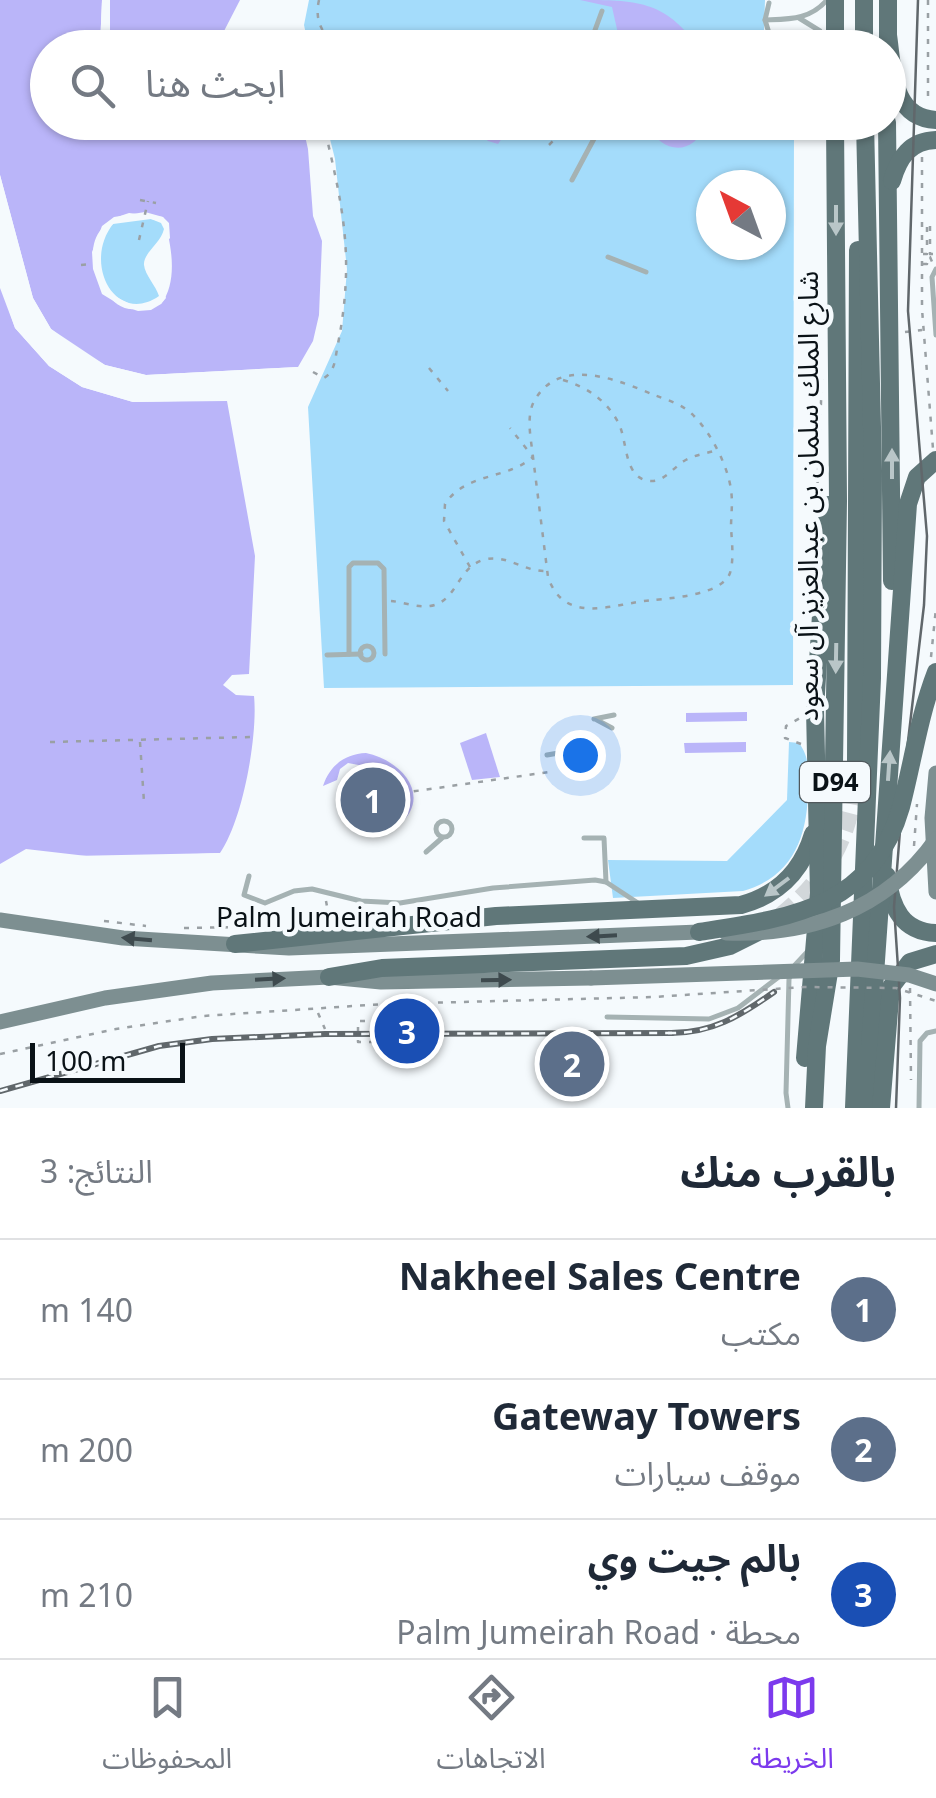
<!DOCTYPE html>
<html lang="ar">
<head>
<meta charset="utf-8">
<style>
  body { margin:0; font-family:"Noto Sans","Noto Sans Arabic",sans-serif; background:#f2f2f3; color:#1f2937; direction:rtl }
  .compass { position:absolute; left:696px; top:170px; width:90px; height:90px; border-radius:50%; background:#fff; box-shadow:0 2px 8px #0004; rotate:319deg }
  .scale { position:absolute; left:30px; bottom:25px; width:155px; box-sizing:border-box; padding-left:10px; border:5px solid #0a1217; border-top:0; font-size:28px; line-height:35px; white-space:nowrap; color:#0a1217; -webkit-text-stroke:8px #f5fafd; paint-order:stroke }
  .you { position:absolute; left:580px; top:755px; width:35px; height:35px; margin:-25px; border:8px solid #fff; border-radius:50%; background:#1a73e8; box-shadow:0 0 0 15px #1a73e833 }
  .badge { display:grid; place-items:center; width:65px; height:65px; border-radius:50%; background:#7c3aed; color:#fff; font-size:32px; font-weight:700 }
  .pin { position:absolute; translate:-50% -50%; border:5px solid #fff; box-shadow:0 2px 10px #0006 }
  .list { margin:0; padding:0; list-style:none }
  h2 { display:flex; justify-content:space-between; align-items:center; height:130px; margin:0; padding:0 40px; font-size:42px }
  h2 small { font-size:32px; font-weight:400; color:#747a83 }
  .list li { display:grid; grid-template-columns:65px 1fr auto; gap:30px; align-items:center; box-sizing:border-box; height:140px; padding:0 40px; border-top:2px solid #e0e1e3 }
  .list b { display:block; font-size:38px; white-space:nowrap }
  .list p { margin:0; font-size:32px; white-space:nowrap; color:#747a83 }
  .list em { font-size:32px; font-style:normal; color:#747a83 }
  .icon { flex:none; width:55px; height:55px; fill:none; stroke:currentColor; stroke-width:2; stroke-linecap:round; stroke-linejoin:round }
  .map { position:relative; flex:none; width:936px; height:1108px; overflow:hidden; direction:ltr }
  .search { position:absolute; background:#fff; box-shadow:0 2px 8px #0004; left:30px; right:30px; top:30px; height:110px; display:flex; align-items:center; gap:25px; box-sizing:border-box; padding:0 35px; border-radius:55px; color:#747a83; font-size:38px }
  .sheet { height:550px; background:#fff }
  nav { display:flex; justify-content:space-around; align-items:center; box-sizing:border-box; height:140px; border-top:2px solid #e0e1e3; background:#fff; font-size:28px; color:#747a83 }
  nav a { display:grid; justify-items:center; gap:5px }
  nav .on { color:#7c3aed }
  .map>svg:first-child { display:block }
  .green { fill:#a4dcfb; fill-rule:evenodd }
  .water { fill:#bab5f9; fill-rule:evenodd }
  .pier { fill:#f5fafd }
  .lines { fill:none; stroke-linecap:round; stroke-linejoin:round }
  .primary-tunnel { stroke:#d2d7da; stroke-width:18; stroke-dasharray:18 9; stroke-linecap:butt }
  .path { stroke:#9aa0a4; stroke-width:2.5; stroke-dasharray:5 8; stroke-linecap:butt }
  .lane { stroke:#a5b2b3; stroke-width:5 }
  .secondary { stroke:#7d8f91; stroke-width:15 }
  .primary { stroke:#607779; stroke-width:18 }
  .tram { stroke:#60676b; stroke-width:2.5 }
  .rail-casing { stroke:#60676b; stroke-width:6 }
  .rail { stroke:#f5fafd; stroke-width:2.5; stroke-dasharray:8; stroke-linecap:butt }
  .path-bridge { stroke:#9aa0a4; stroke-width:2.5; stroke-dasharray:5 8; stroke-linecap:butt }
  .secondary-bridge { stroke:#7d8f91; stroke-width:15 }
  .primary-bridge { stroke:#607779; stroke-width:18 }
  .oneway { fill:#b9c6c8 }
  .oneway2 { fill:#3e4a4e }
  .labels { text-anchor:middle; stroke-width:9; stroke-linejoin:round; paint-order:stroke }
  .shield { fill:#f5fafd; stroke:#50585c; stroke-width:2.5 }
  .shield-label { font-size:25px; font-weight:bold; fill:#0a1217 }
  .street-label { font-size:28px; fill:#0a1217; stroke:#f5fafd }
</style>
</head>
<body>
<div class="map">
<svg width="936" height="1108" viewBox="0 0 936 1108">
  <rect width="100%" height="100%" fill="#f5fafd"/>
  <g class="green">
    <path d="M 309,0 L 765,0 L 764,31 L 768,40 L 761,48 L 309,48 L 304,25 Z"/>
    <path d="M 326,123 L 794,123 L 793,685 L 324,688 L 308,407 L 342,331 L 347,269 L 335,159 ZM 711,185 L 771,185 L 771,245 L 711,245 Z"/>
    <path d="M 151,219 L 161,223 L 164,229 C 161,243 143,253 144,265 C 145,275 156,286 159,296 C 116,326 82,264 113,224 Z"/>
    <path d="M 789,742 L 799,743 C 810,758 808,770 808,788 C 808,836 793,877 743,891 L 613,898 L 608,860 L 727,861 L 787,800 Z"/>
  </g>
  <g class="water">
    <path d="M 0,0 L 102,0 L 100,47 L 67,47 L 54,42 L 37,59 L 43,79 L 47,81 L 48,122 L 302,123 L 308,149 L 313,216 L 322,241 L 319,315 L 313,341 L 298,367 L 146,375 L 105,365 L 51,329 L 33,298 L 0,175 ZM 129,213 L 163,217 C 171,241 179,281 161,304 C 151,305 138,310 129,309 C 117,307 110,298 104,289 C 85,256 89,224 129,213 Z"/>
    <path d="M 110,0 L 240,0 L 223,33 L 201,47 L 110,48 Z"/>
    <path d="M 580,0 C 635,0 665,0 698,47 L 621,47 L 612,7 Z"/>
    <path d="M 509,122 L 512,131 L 505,134 L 498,144 L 488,141 L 483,136 L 483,123 Z"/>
    <path d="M 644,123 L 709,123 C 690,158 664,154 644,123 Z"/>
    <path d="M 0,288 L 15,328 L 49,366 L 82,387 L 133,402 L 227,401 L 255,556 L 249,674 L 232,675 L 223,685 L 236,695 L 254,696 C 258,735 243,820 220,853 L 104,858 L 26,849 L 0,864 Z"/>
    <path d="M 747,712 L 747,721 L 686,722 L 686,713 Z"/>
    <path d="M 486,733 L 500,777 L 472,780 L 460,743 Z"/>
    <path d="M 746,742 L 746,752 L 685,753 L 684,743 Z"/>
    <path d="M 366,753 C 401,760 434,796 398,826 L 393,812 L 394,784 L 380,769 L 348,763 L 340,769 L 337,780 L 323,786 C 330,765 345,754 366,753 Z"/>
  </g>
  <g class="pier">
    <path d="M 102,0 L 110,0 L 110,47 L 100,47 Z"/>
    <path d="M 0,175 L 33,298 L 51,329 L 76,348 L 105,365 L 146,375 L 298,367 L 301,371 L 146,380 L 104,370 L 74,352 L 47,332 L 28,300 L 0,196 Z"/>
    <path d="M 145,212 L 163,217 L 169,223 L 170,238 L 162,248 L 165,226 L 160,221 L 141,217 L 116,222 L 106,229 L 97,253 L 101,281 L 114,296 L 130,304 L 149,305 L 158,300 L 163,289 L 166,298 L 161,304 L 151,310 L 138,311 L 120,305 L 102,294 L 93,269 L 92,252 L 102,226 L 114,217 Z"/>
    <path d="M 0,283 L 4,286 L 19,325 L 53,362 L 84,382 L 134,397 L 227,396 L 232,400 L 133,402 L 82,387 L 49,366 L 15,328 Z"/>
    <path d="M 220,853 L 217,858 L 104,863 L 74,861 L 72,856 Z"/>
  </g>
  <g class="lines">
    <path class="primary-tunnel" d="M 781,916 C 831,876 854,827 856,764"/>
    <g class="path">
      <path d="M 319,0 C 314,22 323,37 342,48"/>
      <path d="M 928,0 L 928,104"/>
      <path d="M 496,34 L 510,48"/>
      <path d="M 549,145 L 560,134 L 563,122"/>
      <path d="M 922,157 L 922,309 L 933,449"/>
      <path d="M 140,200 L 156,203"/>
      <path d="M 139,240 L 148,201"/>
      <path d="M 923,254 L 927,254 L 927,224 L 930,224 L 930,254 L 936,254"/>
      <path d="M 923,264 L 927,264 L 927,258 L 930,257 L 933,264"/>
      <path d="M 81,265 L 93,264"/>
      <path d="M 905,332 L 922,330"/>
      <path d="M 429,368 L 448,391"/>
      <path d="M 313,372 L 324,378 C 336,371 335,357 338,344 C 355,256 343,207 323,122"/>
      <path d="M 563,380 C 587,387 606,400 618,422 C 628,440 623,479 650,481 C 664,482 673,468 684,461 C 694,455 704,454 714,451"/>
      <path d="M 817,496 L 822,379"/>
      <path d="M 470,567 L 444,521 L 445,504 C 466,472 507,480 533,457 C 531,438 525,414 536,398 C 562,356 621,381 654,395 C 668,400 684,405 694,416 C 711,433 728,466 731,490 C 733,503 731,515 731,528 C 732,542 734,560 730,573 C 722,595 672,598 653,600 C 615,603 565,627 548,577 L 533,457 L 510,428"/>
      <path d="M 391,601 C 403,602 418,608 430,606 C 457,602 457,568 483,560 C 505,553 523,571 544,571"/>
      <path d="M 931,657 L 936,608"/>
      <path d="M 50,742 L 251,737"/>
      <path d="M 140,742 L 144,802"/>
      <path d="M 801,744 L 785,738 L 786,726 L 802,717"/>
      <path d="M 388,795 L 549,772"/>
      <path d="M 914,846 L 917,804"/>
      <path d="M 315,920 L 329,917 L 326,901"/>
      <path d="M 104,921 L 146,926"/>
      <path d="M 184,928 L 251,927"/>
      <path d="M 910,988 L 911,1080"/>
      <path d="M 318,1013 L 325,1029"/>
      <path d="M 378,1021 L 358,1021 L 358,1042 L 380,1042 L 380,1021 L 408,1021"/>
      <path d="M 422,1021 L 448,1021"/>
      <path d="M 383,1042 L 448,1042"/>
    </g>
    <g class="lane">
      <path d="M 769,3 L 765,20 L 769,33"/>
      <path d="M 799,18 L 820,31 L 829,46"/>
      <path d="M 765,20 C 789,19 810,20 827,0"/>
      <path d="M 593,48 L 595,30 L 602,11"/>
      <path d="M 572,180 L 596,135 L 598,122"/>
      <path d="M 608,257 L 646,272"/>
      <path d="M 936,269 L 932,277 L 936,335"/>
      <circle cx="367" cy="653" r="7"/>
      <path d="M 349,654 L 349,567 L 353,563 L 378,563 L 384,569 L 385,654"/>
      <path d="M 327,655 L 361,654"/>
      <path d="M 594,719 L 614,715"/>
      <path d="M 597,720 L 612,728"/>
      <path d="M 547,755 L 593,747"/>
      <circle cx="444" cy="829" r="8"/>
      <path d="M 584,838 L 604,838 L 606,882"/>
      <path d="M 426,852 L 442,838"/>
      <path d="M 249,876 L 244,895 L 265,903 L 294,891 L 312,889 L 361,901 L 400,903 L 493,888 L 595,880 L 606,882 L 641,905"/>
      <path d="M 607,1017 L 709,1019 L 738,1008 L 780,976"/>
      <path d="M 788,1108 L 786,1093 L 789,979 L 795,965 L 809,950"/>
      <path d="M 919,1108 L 920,1041 L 927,1033 L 936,1031"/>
    </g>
    <g class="secondary">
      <path d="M 936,773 L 932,818 L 936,892"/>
      <path d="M 0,920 L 123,938 L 289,948 L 699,932"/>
      <path d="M 0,1022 L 105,998 L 212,983 L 329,977 L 381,982 L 591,978"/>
    </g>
    <g class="primary">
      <path d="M 864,0 L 864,48"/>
      <path d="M 888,35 C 893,68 891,118 936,120"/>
      <path d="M 888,47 L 888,0"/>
      <path d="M 835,48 L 835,0"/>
      <path d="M 887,122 L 892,581"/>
      <path d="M 892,181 C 899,157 910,141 936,140"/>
      <path d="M 856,764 L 858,250"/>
      <path d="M 887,876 C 891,907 902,932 936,933"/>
      <path d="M 235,944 L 496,916 L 741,905 C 778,895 802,871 813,834"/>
      <path d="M 329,977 L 382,968 L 686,956 L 730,946 L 762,930"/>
      <path d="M 805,1058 L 819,893 L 815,709 L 828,505"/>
      <path d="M 814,1108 L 817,1046 L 831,960 L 838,501 L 835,122"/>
      <path d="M 854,1108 L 872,678 L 873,471 L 865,122"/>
      <path d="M 870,1108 L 870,1046 L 908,504 L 917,477 L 936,460"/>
      <path d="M 881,1108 L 891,987 L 910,962 L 936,954"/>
    </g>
    <path class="tram" d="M 896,1108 L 900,998 L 894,907 L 905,767 L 924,605 L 927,536 L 908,311 L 918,0"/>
    <g class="rail-casing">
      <g id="rail">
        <path d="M 668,1033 C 711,1034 740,1016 774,992"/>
        <path d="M 0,1091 L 159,1046 L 212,1039 L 325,1034 L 672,1033"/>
      </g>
    </g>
    <use href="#rail" class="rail"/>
    <path class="path-bridge" d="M 0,1054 L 116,1029 L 203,1016 L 384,1004 L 654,997 L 804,987 L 896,988 L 936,1001"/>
    <g class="secondary-bridge">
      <path d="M 726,933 C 809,936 886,910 936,839"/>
      <path d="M 591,978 L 857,969 L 909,975 L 936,984"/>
    </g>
    <path class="primary-bridge" d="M 699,932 C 788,918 872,909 901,807 C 913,761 919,716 936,672"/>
  </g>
  <defs><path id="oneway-solid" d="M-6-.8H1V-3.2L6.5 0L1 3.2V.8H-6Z" transform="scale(2.5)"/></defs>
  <g class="oneway">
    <use href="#oneway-solid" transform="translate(836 220) rotate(90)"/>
    <use href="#oneway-solid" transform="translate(892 464) rotate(-90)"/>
    <use href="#oneway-solid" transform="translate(836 658) rotate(91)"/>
    <use href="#oneway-solid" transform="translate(889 766) rotate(-86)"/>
    <use href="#oneway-solid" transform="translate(777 887) rotate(143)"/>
  </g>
  <g class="oneway2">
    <use href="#oneway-solid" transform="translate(602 936) rotate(177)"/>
    <use href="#oneway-solid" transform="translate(137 939) rotate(-175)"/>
    <use href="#oneway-solid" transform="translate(270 979) rotate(-3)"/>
    <use href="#oneway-solid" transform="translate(496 980) rotate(-1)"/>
  </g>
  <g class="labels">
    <rect class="shield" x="800" y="762" width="70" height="40" rx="8"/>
    <g class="shield-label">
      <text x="835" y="791">D94</text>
    </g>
    <g class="street-label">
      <text transform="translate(808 496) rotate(-90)" y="10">شارع الملك سلمان بن عبدالعزيز آل سعود</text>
      <text x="349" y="927">Palm Jumeirah Road</text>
    </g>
  </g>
</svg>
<svg class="compass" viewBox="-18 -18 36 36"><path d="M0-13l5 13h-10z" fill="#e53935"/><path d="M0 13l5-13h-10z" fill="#747a83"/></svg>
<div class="scale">100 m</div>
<div class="you"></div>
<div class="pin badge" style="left:373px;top:800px;background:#5c6f8a">1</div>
<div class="pin badge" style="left:572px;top:1064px;background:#5c6f8a">2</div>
<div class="pin badge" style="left:407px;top:1031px;background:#1a4fb4">3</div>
<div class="search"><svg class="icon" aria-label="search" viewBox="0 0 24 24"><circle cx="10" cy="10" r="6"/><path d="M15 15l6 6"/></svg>ابحث هنا</div>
</div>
<section class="sheet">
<h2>بالقرب منك<small>النتائج: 3</small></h2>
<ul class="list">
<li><span class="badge" style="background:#5c6f8a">1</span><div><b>Nakheel Sales Centre</b><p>مكتب</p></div><em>140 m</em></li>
<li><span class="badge" style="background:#5c6f8a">2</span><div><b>Gateway Towers</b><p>موقف سيارات</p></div><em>200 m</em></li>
<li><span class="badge" style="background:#1a4fb4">3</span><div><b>بالم جيت وي</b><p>محطة · Palm Jumeirah Road</p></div><em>210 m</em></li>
</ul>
</section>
<nav>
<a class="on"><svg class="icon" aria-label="map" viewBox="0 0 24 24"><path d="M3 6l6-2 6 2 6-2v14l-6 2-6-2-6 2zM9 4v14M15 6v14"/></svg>الخريطة</a>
<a><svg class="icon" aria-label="directions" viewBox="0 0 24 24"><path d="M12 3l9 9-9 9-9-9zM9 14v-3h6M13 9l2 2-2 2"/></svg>الاتجاهات</a>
<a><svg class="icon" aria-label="saved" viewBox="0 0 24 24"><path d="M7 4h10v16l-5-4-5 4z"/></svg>المحفوظات</a>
</nav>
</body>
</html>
